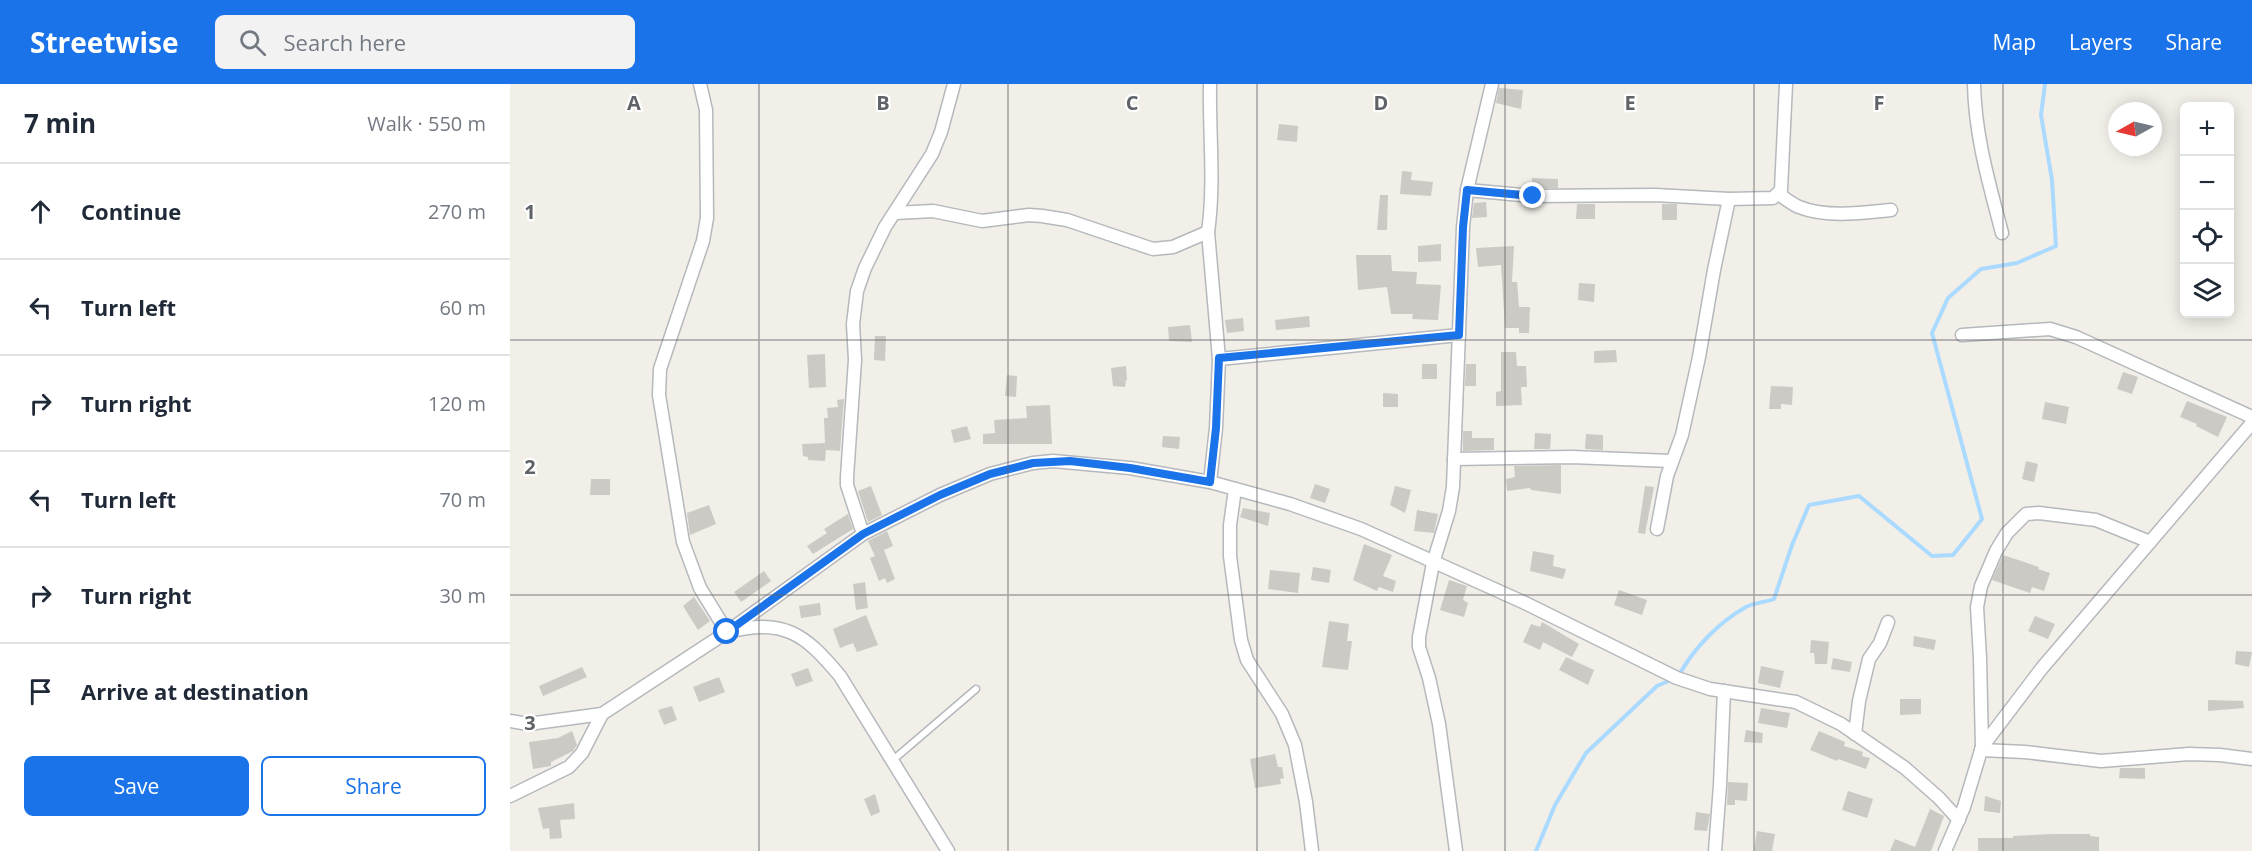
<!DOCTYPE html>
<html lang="en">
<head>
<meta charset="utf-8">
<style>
  body { margin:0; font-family:"Open Sans",sans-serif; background:#f2f2f3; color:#1f2937 }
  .controls { position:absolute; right:18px; top:18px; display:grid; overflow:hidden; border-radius:9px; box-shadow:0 3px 15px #0003 }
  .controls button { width:54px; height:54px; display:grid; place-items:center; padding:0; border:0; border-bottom:2px solid #e0e1e3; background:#fff; color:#1f2937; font:30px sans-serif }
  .compass { position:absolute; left:1598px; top:18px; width:54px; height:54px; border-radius:50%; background:#fff; box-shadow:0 3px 15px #0003; rotate:262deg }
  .stop { position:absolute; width:18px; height:18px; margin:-14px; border:4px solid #1a73e8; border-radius:50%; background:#fff }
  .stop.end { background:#1a73e8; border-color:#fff; box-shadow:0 2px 6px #0008 }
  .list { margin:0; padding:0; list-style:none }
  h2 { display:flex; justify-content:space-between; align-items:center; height:78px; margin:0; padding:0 24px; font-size:26px }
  h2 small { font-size:20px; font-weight:400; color:#747a83 }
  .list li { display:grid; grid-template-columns:39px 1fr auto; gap:18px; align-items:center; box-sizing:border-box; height:96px; padding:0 24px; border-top:2px solid #e0e1e3 }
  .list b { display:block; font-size:22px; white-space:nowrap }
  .list em { font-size:20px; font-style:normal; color:#747a83 }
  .actions { display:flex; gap:12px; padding:18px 24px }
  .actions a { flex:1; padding:14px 0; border:2px solid #1a73e8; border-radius:9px; text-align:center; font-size:21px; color:#1a73e8 }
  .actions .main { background:#1a73e8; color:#fff }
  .icon { flex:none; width:33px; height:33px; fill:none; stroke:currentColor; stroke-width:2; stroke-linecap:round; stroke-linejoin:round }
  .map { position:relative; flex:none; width:1742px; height:767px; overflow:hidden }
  header { display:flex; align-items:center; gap:36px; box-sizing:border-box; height:84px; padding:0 30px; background:#1a73e8; color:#fff }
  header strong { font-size:28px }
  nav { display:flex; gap:33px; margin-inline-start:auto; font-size:21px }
  .search { width:420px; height:54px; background:#f2f2f3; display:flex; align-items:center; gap:15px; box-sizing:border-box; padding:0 21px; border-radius:9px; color:#747a83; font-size:22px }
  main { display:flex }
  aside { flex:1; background:#fff }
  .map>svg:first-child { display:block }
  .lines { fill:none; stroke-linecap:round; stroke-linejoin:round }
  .stream { stroke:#aadaff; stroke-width:4 }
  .building { fill:#cccac5 }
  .lane-casing { stroke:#b5b8bc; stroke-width:9 }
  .street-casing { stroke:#b5b8bc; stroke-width:15 }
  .lane { stroke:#fff; stroke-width:6 }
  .street { stroke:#fff; stroke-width:12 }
  .route { stroke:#1a73e8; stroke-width:8 }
  .grid { fill:none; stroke:#5f6368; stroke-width:1.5; stroke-opacity:0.55 }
  .grid-label { font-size:20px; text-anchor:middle; font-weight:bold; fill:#5f6368; stroke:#fff; stroke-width:4.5; stroke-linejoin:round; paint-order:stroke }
</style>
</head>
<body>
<header>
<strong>Streetwise</strong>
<div class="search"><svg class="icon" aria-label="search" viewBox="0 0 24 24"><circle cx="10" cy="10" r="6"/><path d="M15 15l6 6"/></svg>Search here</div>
<nav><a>Map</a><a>Layers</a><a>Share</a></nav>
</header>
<main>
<aside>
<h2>7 min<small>Walk · 550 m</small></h2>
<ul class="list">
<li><svg class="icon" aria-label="ahead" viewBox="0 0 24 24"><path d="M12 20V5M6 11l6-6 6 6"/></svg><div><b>Continue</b></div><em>270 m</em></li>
<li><svg class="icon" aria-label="left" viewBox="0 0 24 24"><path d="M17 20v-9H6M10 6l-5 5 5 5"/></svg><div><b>Turn left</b></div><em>60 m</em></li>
<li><svg class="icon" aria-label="right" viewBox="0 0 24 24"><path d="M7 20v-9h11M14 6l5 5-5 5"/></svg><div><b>Turn right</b></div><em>120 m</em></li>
<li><svg class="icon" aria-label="left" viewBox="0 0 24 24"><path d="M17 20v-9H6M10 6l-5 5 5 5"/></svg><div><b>Turn left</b></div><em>70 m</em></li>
<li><svg class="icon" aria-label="right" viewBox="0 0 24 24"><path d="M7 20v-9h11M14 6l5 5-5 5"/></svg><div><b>Turn right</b></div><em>30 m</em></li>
<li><svg class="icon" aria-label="arrive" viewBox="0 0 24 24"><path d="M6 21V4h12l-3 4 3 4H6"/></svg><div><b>Arrive at destination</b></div></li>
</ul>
<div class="actions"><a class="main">Save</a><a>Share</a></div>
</aside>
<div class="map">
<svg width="1742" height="767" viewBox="0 0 1742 767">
  <rect width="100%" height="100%" fill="#f1efe8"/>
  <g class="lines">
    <g class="stream">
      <path d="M 1169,591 C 1184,564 1209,538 1236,523 C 1244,519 1256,518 1264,515 L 1282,461 L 1299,421 L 1349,412 L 1422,472 L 1443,471 L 1472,435 L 1422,249 L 1438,214 L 1471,185 L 1507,179 L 1546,162 L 1542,96 L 1531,31 L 1535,0"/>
      <path d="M 1026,767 L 1045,721 L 1076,669 L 1147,602 L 1163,595"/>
    </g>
  </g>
  <g class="building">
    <path d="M 989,4 L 1013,6 L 1011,25 L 986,19 Z"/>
    <path d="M 769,40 L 788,42 L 787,58 L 767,56 Z"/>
    <path d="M 892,87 L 902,88 L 901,96 L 923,98 L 921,112 L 890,110 Z"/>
    <path d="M 1022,94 L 1048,95 L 1048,104 L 1022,104 Z"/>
    <path d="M 870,111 L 878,111 L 877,146 L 867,146 Z"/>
    <path d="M 976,118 L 977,133 L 962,134 L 964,119 Z"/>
    <path d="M 1067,120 L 1085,120 L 1085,135 L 1066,135 Z"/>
    <rect x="1152" y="120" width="15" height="16"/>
    <path d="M 931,160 L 931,177 L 908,178 L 908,162 Z"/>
    <path d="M 1004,162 L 1002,198 L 1007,198 L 1009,223 L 1020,223 L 1019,249 L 1009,249 L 1009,244 L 995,244 L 991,181 L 968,183 L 966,164 Z"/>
    <path d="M 846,171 L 881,171 L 882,187 L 907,188 L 906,200 L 931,201 L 928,236 L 902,235 L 903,230 L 881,230 L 877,203 L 848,206 Z"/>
    <path d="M 1069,199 L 1085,200 L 1084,218 L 1068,216 Z"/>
    <path d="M 799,232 L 800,243 L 766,246 L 765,236 Z"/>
    <path d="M 733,234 L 734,247 L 717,249 L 715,236 Z"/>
    <path d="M 680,241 L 682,258 L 659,257 L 658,243 Z"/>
    <path d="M 365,252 L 376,252 L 375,277 L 364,276 Z"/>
    <path d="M 1106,266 L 1107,278 L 1084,279 L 1084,267 Z"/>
    <path d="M 991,268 L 1006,268 L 1007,282 L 1016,282 L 1017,303 L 1011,303 L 1012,321 L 986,322 L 986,308 L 991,307 Z"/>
    <path d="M 315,270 L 316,303 L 299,304 L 297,271 Z"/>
    <rect x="912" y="280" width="15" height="15"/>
    <path d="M 956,280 L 966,280 L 966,302 L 955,302 Z"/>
    <path d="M 616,282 L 617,296 L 616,296 L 615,303 L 603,302 L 601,284 Z"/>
    <path d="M 1613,288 L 1628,293 L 1622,310 L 1607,305 Z"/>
    <path d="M 497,291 L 507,292 L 506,313 L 495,312 Z"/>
    <path d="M 1261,302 L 1283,303 L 1282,321 L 1271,320 L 1271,325 L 1259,325 Z"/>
    <path d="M 873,309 L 888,310 L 888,323 L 873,323 Z"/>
    <path d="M 334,315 L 330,367 L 316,366 L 315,377 L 298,376 L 298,373 L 293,372 L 292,360 L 315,359 L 314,334 L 318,334 L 317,324 L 328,323 L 327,316 Z"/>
    <path d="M 1677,317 L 1717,333 L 1708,353 L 1686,342 L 1687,340 L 1670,333 Z"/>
    <path d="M 1535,318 L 1559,323 L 1556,340 L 1532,335 Z"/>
    <path d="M 540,321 L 542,360 L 473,360 L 473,350 L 485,349 L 484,336 L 517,334 L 516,322 Z"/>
    <path d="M 457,342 L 461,355 L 444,359 L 441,346 Z"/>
    <path d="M 953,347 L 962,347 L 962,354 L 984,354 L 984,366 L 953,367 Z"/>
    <path d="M 1025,349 L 1041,350 L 1040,365 L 1024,365 Z"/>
    <path d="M 1076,350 L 1093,351 L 1093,366 L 1075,365 Z"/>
    <path d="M 653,352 L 670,353 L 669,365 L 652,363 Z"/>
    <path d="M 1516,377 L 1528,380 L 1524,398 L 1512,395 Z"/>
    <path d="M 1051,381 L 1051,410 L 1021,406 L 1020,404 L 997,407 L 996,395 L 1005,393 L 1004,382 Z"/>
    <path d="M 81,395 L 100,395 L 100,411 L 80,411 Z"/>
    <path d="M 805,400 L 820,405 L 815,419 L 800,414 Z"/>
    <path d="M 361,402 L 372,431 L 358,438 L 348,407 Z"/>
    <path d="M 885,402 L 901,406 L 895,429 L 880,421 Z"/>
    <path d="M 1135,402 L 1144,403 L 1135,450 L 1128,449 Z"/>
    <path d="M 199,421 L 206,440 L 180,451 L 177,429 Z"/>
    <path d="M 733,424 L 760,429 L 758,442 L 730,433 Z"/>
    <path d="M 907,426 L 928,430 L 924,449 L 904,447 Z"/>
    <path d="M 338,430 L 343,445 L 303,470 L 297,462 L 317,449 L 314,445 Z"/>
    <path d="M 377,447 L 383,462 L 374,466 L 385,495 L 377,499 L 375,494 L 369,497 L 360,474 L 365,472 L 358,457 Z"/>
    <path d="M 854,460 L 882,471 L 873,492 L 886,497 L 883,508 L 869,503 L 867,507 L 843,496 Z"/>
    <path d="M 1023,467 L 1044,471 L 1043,482 L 1056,485 L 1053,495 L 1020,487 Z"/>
    <path d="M 1493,471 L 1529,483 L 1528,485 L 1540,489 L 1534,507 L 1522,503 L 1520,509 L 1482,496 Z"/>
    <path d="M 803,483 L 821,486 L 819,499 L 801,496 Z"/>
    <path d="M 760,486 L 790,489 L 788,509 L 758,505 Z"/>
    <path d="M 254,487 L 261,497 L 231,518 L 224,508 Z"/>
    <path d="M 939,496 L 957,502 L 953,516 L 958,519 L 954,533 L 930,526 Z"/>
    <path d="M 355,498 L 358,524 L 346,526 L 343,500 Z"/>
    <path d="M 1109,506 L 1137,516 L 1132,531 L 1104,521 Z"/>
    <path d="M 184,513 L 200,537 L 188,546 L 173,522 Z"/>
    <path d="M 310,519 L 311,531 L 291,534 L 289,522 Z"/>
    <path d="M 356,531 L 368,561 L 347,568 L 343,559 L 330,564 L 323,545 Z"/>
    <path d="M 1525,532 L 1545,540 L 1538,555 L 1518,547 Z"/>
    <path d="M 819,537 L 839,540 L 837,557 L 842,557 L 838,586 L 812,583 Z"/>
    <path d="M 1032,538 L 1069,560 L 1062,573 L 1033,558 L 1030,566 L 1013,558 L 1021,540 L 1030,543 Z"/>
    <path d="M 1404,552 L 1426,556 L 1424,566 L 1403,562 Z"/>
    <path d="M 1301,556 L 1319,558 L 1317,580 L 1305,580 L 1304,569 L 1300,569 Z"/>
    <path d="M 1726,567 L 1742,568 L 1739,583 L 1725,580 Z"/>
    <path d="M 1056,573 L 1084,586 L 1078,601 L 1049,586 Z"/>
    <path d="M 1323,574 L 1342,578 L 1340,588 L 1321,585 Z"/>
    <path d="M 1251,582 L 1274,587 L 1270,604 L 1248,599 Z"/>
    <path d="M 72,583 L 77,593 L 33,612 L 29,602 Z"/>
    <path d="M 298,584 L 303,597 L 286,603 L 281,590 Z"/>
    <path d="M 209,593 L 215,608 L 189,618 L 183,603 Z"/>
    <path d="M 1390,615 L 1411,615 L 1411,630 L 1390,631 Z"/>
    <path d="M 1698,616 L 1733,617 L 1734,624 L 1698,627 Z"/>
    <path d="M 162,622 L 167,636 L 154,641 L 148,626 Z"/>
    <path d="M 1251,624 L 1280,629 L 1277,644 L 1248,639 Z"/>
    <path d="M 1236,646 L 1253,649 L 1252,659 L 1234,658 Z"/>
    <path d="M 62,647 L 67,661 L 63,667 L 41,678 L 41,682 L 23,685 L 19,658 L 48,654 Z"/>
    <path d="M 1309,647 L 1335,658 L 1334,662 L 1353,668 L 1352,672 L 1360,674 L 1356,685 L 1328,675 L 1327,677 L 1300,666 Z"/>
    <path d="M 765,670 L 768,683 L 772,683 L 774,694 L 770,695 L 771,700 L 745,704 L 740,675 Z"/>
    <path d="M 1610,684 L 1635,684 L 1635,695 L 1609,694 Z"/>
    <path d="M 1218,698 L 1238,699 L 1237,717 L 1225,716 L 1225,721 L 1217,721 Z"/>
    <path d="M 1338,707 L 1363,715 L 1357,734 L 1332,726 Z"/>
    <path d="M 365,710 L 370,728 L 361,732 L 354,715 Z"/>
    <path d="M 1475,712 L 1491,717 L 1490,729 L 1474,727 Z"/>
    <path d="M 64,719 L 65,735 L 50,736 L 52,754 L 40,755 L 39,744 L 33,745 L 28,724 Z"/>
    <path d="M 1420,725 L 1434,732 L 1421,767 L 1380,767 L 1385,755 L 1405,763 Z"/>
    <path d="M 1186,728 L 1200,730 L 1197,747 L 1184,746 Z"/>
    <path d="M 1247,747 L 1265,750 L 1262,767 L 1244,767 Z"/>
    <path d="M 1543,750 L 1580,750 L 1580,752 L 1589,753 L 1589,767 L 1468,767 L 1468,754 L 1503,754 L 1503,752 Z"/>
  </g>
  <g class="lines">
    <g class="lane-casing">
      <path id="lane" d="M 383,676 L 466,605"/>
    </g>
    <g class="street-casing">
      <g id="street">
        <path d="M 190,0 L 196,26 L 197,134 L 193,157 L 150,285 L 149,311 L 173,458 L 190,504 L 217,548 L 353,450 L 430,411 L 480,390 L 523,379 L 543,377 L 620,384 L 700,398 L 780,420 L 851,445 L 1015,519 L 1167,594 L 1200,605 L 1286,618 L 1331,640 L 1395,684 L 1429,714 L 1449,736"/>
        <path d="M 700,0 C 699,49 705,99 698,148 L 709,275 L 706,344 L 700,398"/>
        <path d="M 1464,0 C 1465,52 1479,99 1492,149"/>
        <path d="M 957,106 L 1023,112 L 1145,111 L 1219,115 L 1263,114 L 1271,106 L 1276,0"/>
        <path d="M 1268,110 C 1275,114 1282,120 1289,123 C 1317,134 1352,129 1381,126"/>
        <path d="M 385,129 L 423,127 L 472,137 L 519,131 L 532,132 L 557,136 L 643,165 L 663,163 L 698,148"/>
        <path d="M 1452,251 L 1540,245 L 1566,253 L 1742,333"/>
        <path d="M 709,275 L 949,251"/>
        <path d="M 944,375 L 1062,373 L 1161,377"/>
        <path d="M 725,405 L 720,441 L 720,472 L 731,556 L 737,576 L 772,630 L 785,661 L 796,718 L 802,767"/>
        <path d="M 1147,445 L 1157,392 L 1172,351 L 1189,273 L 1204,186 L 1219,115"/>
        <path d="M 353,450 L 337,401 L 337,393 L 345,276 L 343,240 L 347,207 L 355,184 L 375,143 L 422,70 L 431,48 L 444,0"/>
        <path d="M 0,637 L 18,640 L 92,630 L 217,548 C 274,534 294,549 330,592 L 438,767"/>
        <path d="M 1345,650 L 1349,617 L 1359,575 L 1370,559 L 1378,538"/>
        <path d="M 1472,663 L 1470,574 L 1467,523 L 1471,502 L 1486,467 L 1497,449 L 1516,430 L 1529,429 L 1586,436 L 1640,458"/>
        <path d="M 1471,666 L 1515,668 L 1591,677 L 1679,670 L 1710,671 L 1742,675"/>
        <path d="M 0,712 L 59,683 L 72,669 L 92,630"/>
        <path d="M 946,767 L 929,640 L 919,594 L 909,563 L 909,553 L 923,479 L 939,427 L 943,403 L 953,143 L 957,106 L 982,0"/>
        <path d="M 1205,767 L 1210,701 L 1214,607"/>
        <path d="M 1435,767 L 1454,723 L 1472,663 L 1532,584 L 1742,339"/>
      </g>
    </g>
    <use href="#lane" class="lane"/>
    <use href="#street" class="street"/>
  </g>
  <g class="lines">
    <path class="route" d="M 217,548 L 353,450 L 430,411 L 480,390 L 523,379 L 560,377 L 620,384 L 700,398 L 706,344 L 709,274 L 949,251 L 953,143 L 957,106 L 1023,112"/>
  </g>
  <path class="grid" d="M 249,0 L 249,767M 498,0 L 498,767M 747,0 L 747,767M 995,0 L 995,767M 1244,0 L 1244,767M 1493,0 L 1493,767M 0,256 L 1742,256M 0,511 L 1742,511"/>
  <g class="grid-label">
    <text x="124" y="26">A</text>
    <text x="373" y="26">B</text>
    <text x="622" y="26">C</text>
    <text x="871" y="26">D</text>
    <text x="1120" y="26">E</text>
    <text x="1369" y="26">F</text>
    <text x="20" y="135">1</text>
    <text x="20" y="390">2</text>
    <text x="20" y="646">3</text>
  </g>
</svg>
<div class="controls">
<button>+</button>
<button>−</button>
<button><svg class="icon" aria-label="locate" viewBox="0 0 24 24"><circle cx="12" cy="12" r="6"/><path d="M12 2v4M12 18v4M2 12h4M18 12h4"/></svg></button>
<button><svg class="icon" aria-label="layers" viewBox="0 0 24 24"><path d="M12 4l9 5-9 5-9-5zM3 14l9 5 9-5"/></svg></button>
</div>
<svg class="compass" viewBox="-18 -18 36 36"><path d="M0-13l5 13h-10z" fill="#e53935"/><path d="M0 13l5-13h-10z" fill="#747a83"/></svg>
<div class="stop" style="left:217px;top:548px"></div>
<div class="stop end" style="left:1023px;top:112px"></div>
</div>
</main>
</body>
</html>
